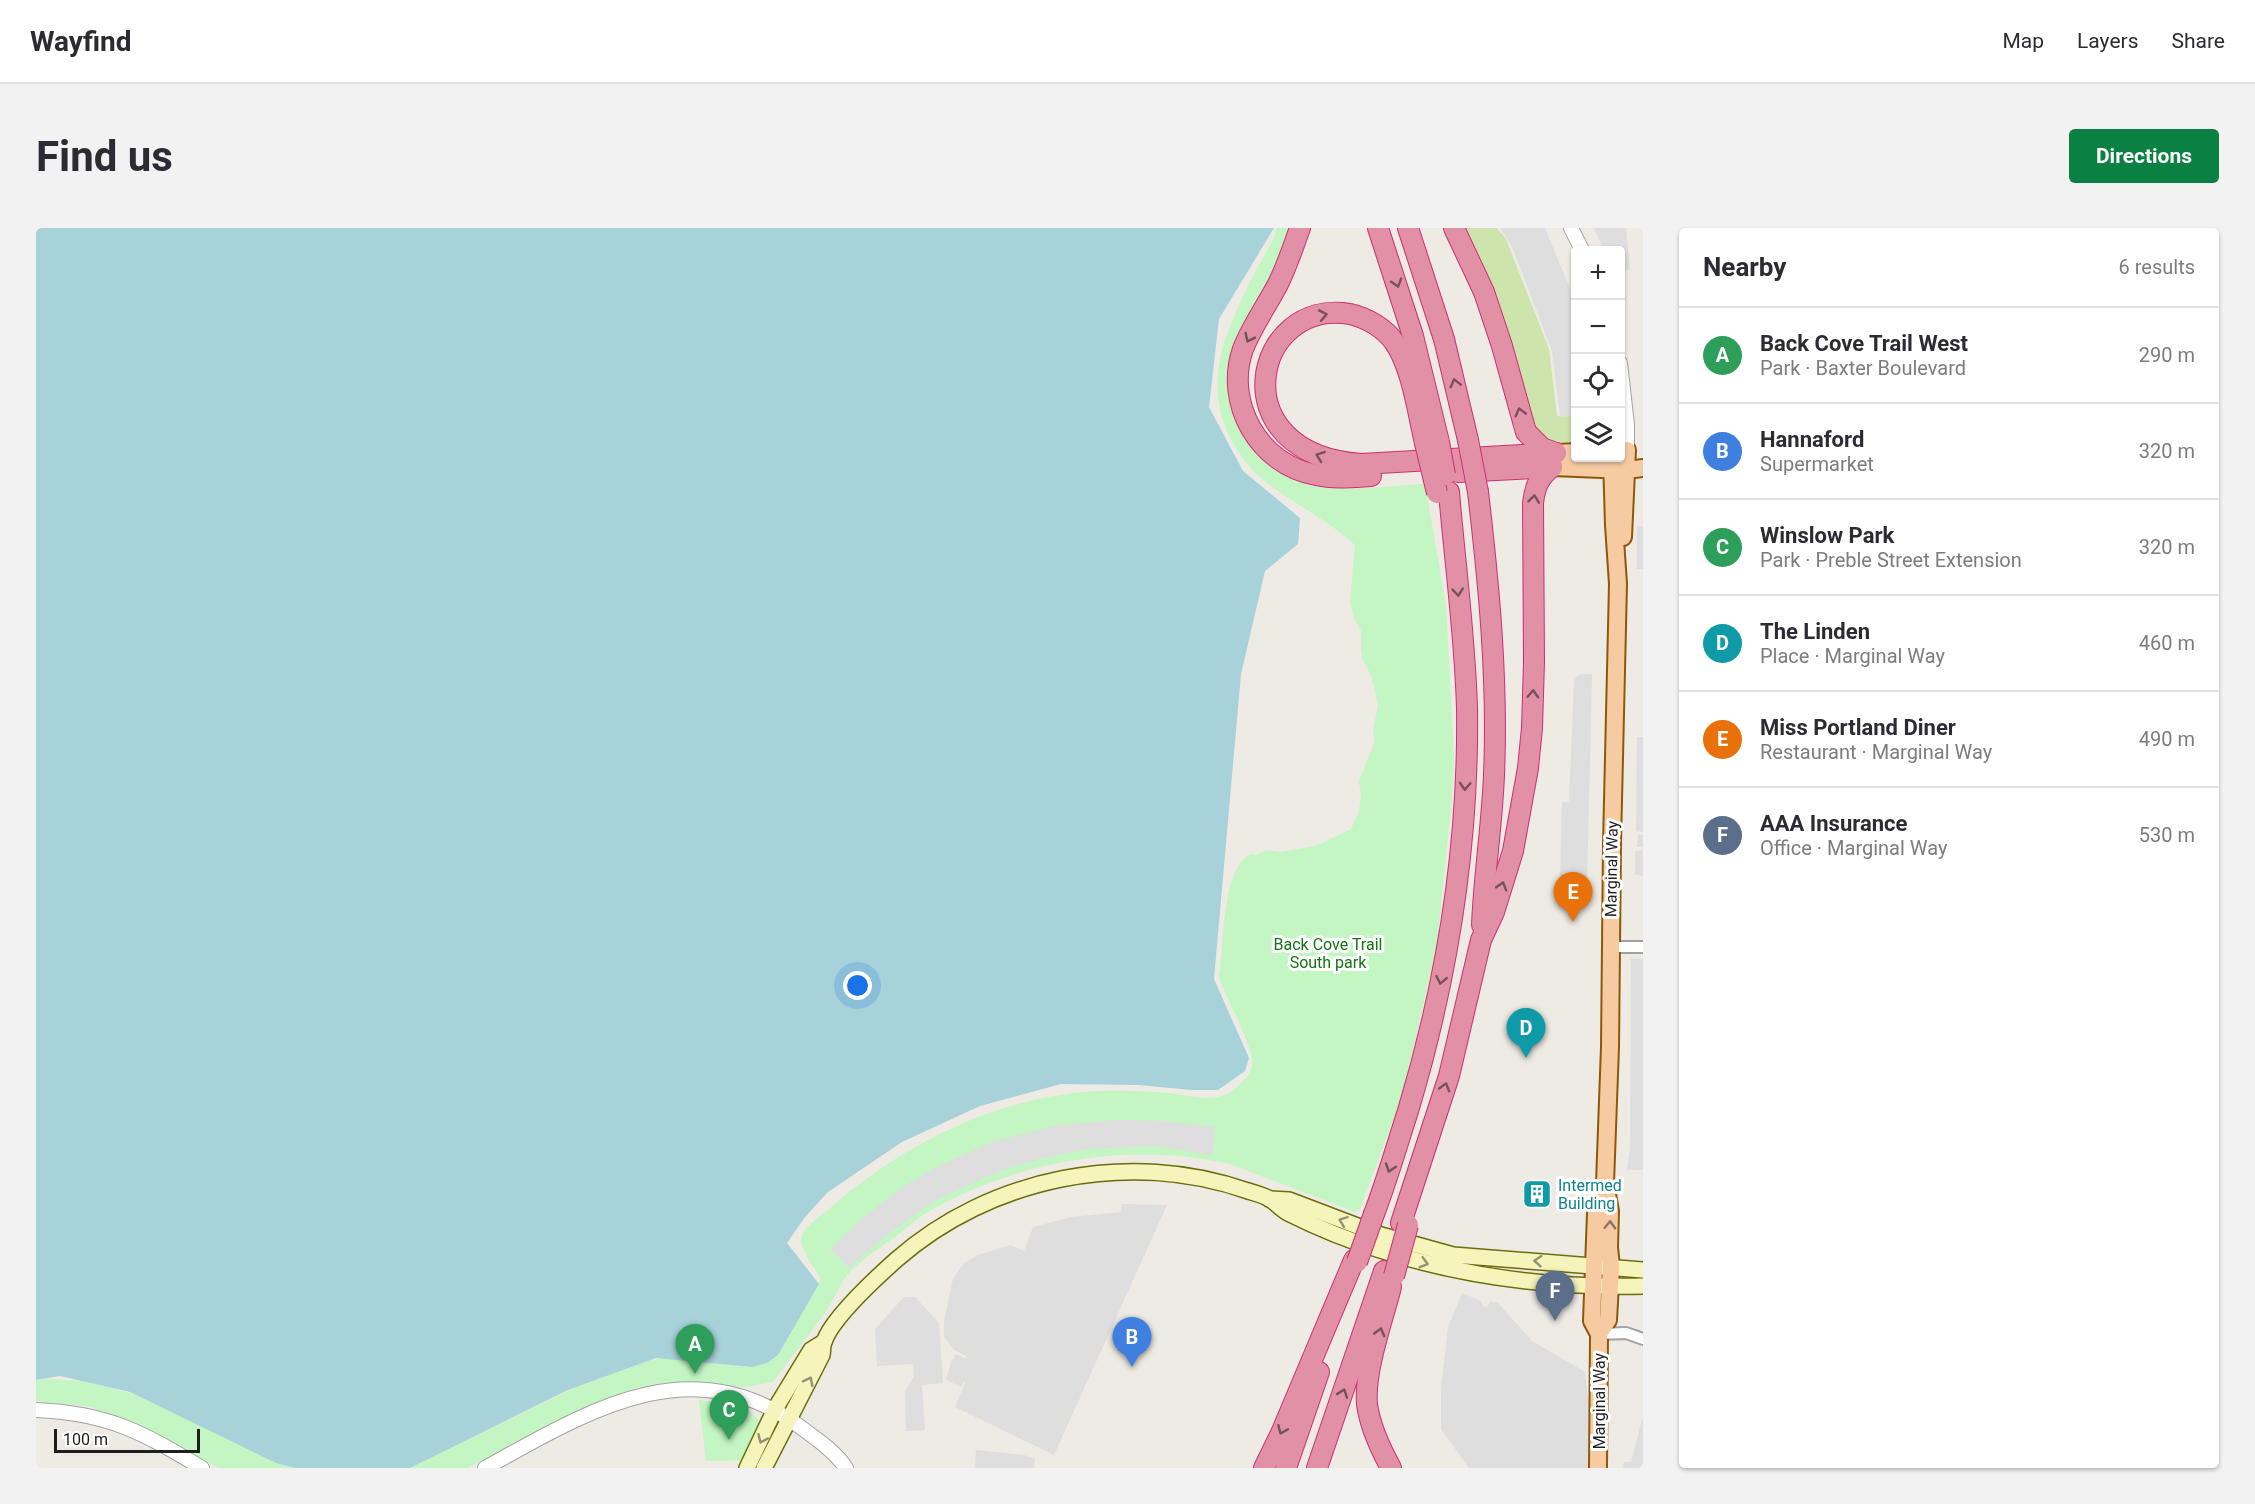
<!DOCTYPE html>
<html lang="en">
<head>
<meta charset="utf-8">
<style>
  body { margin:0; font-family:Roboto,sans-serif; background:#f2f2f3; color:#2b2b33 }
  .controls { position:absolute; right:18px; top:18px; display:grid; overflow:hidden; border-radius:6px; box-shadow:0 2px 4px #0004 }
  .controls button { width:54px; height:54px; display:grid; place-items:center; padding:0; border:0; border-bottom:2px solid #e1e1e2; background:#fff; color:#2b2b33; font:30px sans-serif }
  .scale { position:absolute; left:18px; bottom:15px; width:146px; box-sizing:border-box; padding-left:6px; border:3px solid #1e1e1e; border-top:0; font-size:16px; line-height:21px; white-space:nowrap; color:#1e1e1e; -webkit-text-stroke:4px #fff; paint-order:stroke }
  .you { position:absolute; left:822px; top:758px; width:21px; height:21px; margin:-15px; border:4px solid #fff; border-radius:50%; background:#1a73e8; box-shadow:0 0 0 9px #1a73e833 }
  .badge { display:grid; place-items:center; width:39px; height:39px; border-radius:50%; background:#0b8043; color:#fff; font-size:20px; font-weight:700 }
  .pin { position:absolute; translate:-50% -50px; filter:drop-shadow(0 2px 3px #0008) }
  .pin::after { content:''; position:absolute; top:32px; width:21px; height:18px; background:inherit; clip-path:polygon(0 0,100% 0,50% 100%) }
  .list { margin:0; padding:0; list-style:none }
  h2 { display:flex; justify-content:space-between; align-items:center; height:78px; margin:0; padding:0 24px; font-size:26px }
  h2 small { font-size:20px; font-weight:400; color:#7c7c81 }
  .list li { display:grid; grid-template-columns:39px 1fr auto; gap:18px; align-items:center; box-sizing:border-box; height:96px; padding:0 24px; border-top:2px solid #e1e1e2 }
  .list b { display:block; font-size:22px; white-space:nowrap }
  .list p { margin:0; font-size:20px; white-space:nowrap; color:#7c7c81 }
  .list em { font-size:20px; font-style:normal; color:#7c7c81 }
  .icon { flex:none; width:33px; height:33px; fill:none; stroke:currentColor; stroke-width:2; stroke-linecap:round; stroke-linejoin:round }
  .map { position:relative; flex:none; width:1607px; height:1240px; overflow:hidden; border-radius:6px }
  header { display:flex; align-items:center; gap:36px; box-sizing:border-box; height:84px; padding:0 30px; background:#fff; border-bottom:2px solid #e1e1e2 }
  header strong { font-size:28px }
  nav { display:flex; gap:33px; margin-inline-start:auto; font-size:21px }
  .intro { display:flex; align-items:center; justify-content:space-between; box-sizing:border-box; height:144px; padding:0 36px }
  h1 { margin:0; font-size:42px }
  .button { padding:15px 27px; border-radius:6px; background:#0b8043; color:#fff; font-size:21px; font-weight:700 }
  main { display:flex; gap:36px; padding:0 36px }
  aside { flex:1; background:#fff; border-radius:6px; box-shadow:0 2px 4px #0004 }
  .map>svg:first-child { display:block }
  .grass { fill:#cde5ad }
  .park { fill:#c3f6c3 }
  .parking { fill:#dedede }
  .water { fill:#a7d2d9 }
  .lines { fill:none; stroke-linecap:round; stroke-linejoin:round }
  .minor-casing { stroke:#a2a2a2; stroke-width:14 }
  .tertiary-casing { stroke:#a2a2a2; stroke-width:16 }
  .secondary-casing { stroke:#6b6e0b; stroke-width:18 }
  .primary-casing { stroke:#8e5809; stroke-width:20 }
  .motorway-casing { stroke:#cf2e72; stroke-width:22 }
  .minor { stroke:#fff; stroke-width:10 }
  .tertiary { stroke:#fff; stroke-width:14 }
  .secondary { stroke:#f5f4bb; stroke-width:15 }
  .primary { stroke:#f6cba1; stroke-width:16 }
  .motorway { stroke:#e190a5; stroke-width:20 }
  .motorway-bridge-casing { stroke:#cf2e72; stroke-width:22; stroke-linecap:butt }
  .motorway-bridge { stroke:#e190a5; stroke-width:20 }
  .oneway { stroke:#76515b }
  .oneway2 { stroke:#949474 }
  .oneway3 { stroke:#8a7460 }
  .labels { text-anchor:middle; stroke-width:6; stroke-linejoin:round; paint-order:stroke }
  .street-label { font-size:16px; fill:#1e1e1e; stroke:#fff }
  .park-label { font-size:16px; fill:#127512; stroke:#fff }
  .culture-label { font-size:16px; fill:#0d838f; stroke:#fff; text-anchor:start }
</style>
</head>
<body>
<header>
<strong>Wayfind</strong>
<nav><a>Map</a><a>Layers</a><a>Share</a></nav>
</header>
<div class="intro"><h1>Find us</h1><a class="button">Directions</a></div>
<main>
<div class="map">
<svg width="1607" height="1240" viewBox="0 0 1607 1240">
  <rect width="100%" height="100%" fill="#eeeae4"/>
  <path class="grass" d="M 1427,0 L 1461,0 L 1470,11 L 1513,121 L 1521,188 L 1539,187 L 1539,214 C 1520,214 1509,214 1496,199 L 1476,118 Z"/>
  <g class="park">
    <path d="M 1241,0 L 1255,0 L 1193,155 C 1198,198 1215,232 1256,249 C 1263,252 1271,257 1278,258 C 1310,264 1356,258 1389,256 L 1410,377 L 1418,529 L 1416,569 L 1401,717 L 1366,869 L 1324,981 L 1319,984 L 1194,936 C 1094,914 989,931 899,980 C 885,987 872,999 859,1009 C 844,1019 828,1030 816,1042 C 804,1053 798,1072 789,1085 C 772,1108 754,1131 737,1154 L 711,1159 L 652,1155 L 599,1160 L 533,1188 L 431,1240 L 374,1240 L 538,1160 L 612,1133 L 626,1130 L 713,1139 L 742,1127 L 785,1051 C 780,1042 763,1020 765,1011 C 767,999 784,989 792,982 C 861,921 948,875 1040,865 C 1072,861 1103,863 1135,865 C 1151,867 1169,873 1185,868 C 1197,865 1210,853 1215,842 C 1223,824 1188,770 1183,748 C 1189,717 1184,643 1215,626 L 1220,627 L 1229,622 L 1244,624 L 1280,618 L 1315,601 L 1323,583 L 1325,568 L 1323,553 L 1339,513 L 1337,504 L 1342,476 L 1335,447 L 1327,433 L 1325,422 L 1325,403 L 1317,387 L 1314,373 L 1319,317 C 1291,291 1256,275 1226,251 C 1216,243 1207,231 1200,220 C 1163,159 1188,107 1217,48 C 1225,32 1236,17 1241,0 Z"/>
    <path d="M 11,1151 L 46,1153 L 98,1166 L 222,1226 L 263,1240 L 183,1240 L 56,1179 L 0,1173 L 0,1152 Z"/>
    <path d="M 663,1172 C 680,1175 718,1177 724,1196 L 707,1232 L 670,1233 Z"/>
  </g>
  <g class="parking">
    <path d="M 1464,0 L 1509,0 L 1539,73 L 1539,188 L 1524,189 L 1516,123 L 1477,21 Z"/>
    <path d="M 1558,0 L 1590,0 L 1594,41 L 1585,44 L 1584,22 L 1568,22 Z"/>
    <rect x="1601" y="298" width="6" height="43"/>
    <path d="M 1546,446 L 1556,446 L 1551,659 L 1544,662 L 1520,661 L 1524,652 L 1526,574 L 1533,574 L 1538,453 L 1541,448 Z"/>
    <path d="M 1601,509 L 1607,509 L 1607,604 L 1600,603 Z"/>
    <path d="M 1602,607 L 1607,607 L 1607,648 L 1599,646 L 1599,623 L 1607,622 L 1606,619 L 1601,619 Z"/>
    <path d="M 1595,730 L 1607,731 L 1607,942 L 1591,942 L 1594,920 Z"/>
    <path d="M 1080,892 L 1127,893 L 1179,899 L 1176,927 L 1118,918 L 1052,921 L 1020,927 L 966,942 L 898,973 L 846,1011 L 813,1040 L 794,1021 L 827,990 L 868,958 L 903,938 L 956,914 L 1022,897 Z"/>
    <path d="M 1086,976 L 1131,977 L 1018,1227 L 919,1179 L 930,1153 L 928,1153 L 925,1159 L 910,1152 L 915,1134 L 920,1126 L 931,1131 L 932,1129 L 918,1122 L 908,1109 L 908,1092 L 917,1051 L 928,1035 L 942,1027 L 974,1017 L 988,1023 L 997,999 L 1035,989 L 1085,984 Z"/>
    <path d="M 1426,1065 L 1445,1073 L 1447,1078 L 1451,1080 L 1454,1073 L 1462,1075 L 1496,1113 L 1549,1144 L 1555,1195 L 1554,1240 L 1433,1240 L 1405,1201 L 1405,1161 L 1412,1099 Z"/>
    <path d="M 868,1069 L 879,1069 L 903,1095 L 907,1155 L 886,1157 L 889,1202 L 870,1203 L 869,1164 L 878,1148 L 877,1136 L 841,1138 L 839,1101 Z"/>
    <path d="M 1607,1188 L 1607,1240 L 1587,1240 L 1588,1234 L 1595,1234 Z"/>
    <path d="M 940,1222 L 988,1227 L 999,1231 L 998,1240 L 939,1240 Z"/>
  </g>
  <path class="water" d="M 0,0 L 1238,0 L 1183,91 L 1173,179 L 1207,243 L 1264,290 L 1262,316 L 1229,343 L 1205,446 L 1178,751 L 1213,830 L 1209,843 L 1182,862 L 1156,862 L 1103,857 L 1025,856 L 944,878 L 866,914 L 792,964 L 769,989 L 751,1015 L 783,1056 L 742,1127 L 731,1135 L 716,1139 L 620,1130 L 532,1162 L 374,1240 L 260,1240 L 240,1235 L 94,1164 L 24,1148 L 0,1152 Z"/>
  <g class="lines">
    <g class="minor-casing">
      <g id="minor">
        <path d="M 1574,719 L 1607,719"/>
        <path d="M 1563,1106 L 1590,1105 L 1607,1111"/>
      </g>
    </g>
    <g class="tertiary-casing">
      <g id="tertiary">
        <path d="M 1535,0 L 1546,22"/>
        <path d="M 1584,135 L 1591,197 L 1591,222"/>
        <path d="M 0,1182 C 72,1185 106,1204 166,1240"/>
        <path d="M 449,1240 C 549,1185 654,1118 763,1198 C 779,1210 799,1223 810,1240"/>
      </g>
    </g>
    <g class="secondary-casing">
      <g id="secondary">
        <path d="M 1233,971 L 1253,972 L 1345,1007 L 1417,1027 L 1607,1042"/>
        <path d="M 711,1240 L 739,1181 L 775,1122 L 788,1114"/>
        <path d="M 728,1240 L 786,1127 C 787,1123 786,1118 788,1114 C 796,1090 841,1049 860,1032 C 954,949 1094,921 1212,963 C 1219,965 1227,967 1234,971 C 1240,975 1245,981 1252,985 C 1280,999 1311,1012 1341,1021 C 1427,1049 1517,1060 1607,1058"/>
      </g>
    </g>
    <g class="primary-casing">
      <g id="primary">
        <path d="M 1520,225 L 1540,224"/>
        <path d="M 1516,239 L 1591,242 L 1607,240"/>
        <path d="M 1587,309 L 1591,222"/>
        <path d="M 1563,1106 L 1572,1092 L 1575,1039 L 1573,1019 L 1574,983 L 1569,955 L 1574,819 L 1576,616 L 1582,356 L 1578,297 L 1576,230"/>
        <path d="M 1562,1240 L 1563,1106 L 1556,1093 L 1560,985 L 1568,959"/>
      </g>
    </g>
    <g class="motorway-casing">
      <g id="motorway">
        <path d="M 1264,0 C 1257,19 1251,38 1242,56 C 1231,77 1216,98 1207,121 C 1188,175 1223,237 1280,247 C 1298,251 1317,249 1335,248"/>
        <path d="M 1342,0 L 1377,108 L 1403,214"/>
        <path d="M 1372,0 L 1408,111 L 1432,212"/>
        <path d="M 1418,0 L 1448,64 L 1466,118 L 1490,204 L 1506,220 L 1520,225"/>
        <path d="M 1389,215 C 1382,185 1376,140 1359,115 C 1349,100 1331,90 1314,86 C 1217,69 1182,226 1325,236 L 1520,225"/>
        <path d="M 1422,244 L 1516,239"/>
        <path d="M 1442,264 C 1453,358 1462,452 1458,547 C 1456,597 1448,647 1446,697"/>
        <path d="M 1338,986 C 1351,952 1361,917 1372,883 C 1411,753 1433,616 1431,480 C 1429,408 1419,336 1413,264"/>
        <path d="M 1365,995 L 1413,848 L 1445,712 L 1458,684 L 1477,623 L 1492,540 L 1496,500 L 1498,434 L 1497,275 C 1499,258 1503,249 1516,239"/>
        <path d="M 1228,1240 L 1246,1203 L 1318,1032"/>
        <path d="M 1250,1240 L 1283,1144"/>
        <path d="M 1281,1240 L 1348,1043"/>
        <path d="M 1355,1240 C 1344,1220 1334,1199 1331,1176 C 1328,1143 1347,1091 1355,1059"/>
      </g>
    </g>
    <use href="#minor" class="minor"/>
    <use href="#tertiary" class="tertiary"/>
    <use href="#secondary" class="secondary"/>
    <use href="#primary" class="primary"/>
    <use href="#motorway" class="motorway"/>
    <g class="motorway-bridge-casing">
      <g id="motorway-bridge">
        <path d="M 1432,212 L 1442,264"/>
        <path d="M 1403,214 L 1409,247"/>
        <path d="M 1389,215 L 1401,265"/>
        <path d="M 1321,1034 L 1338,986"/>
        <path d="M 1358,1048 L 1372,997"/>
      </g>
    </g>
    <use href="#motorway-bridge" class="motorway-bridge"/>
  </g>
  <defs><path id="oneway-chevron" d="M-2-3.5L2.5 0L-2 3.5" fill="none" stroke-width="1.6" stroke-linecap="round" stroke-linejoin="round" transform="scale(1.5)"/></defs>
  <g class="oneway">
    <use href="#oneway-chevron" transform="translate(1361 55) rotate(73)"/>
    <use href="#oneway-chevron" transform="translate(1287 87) rotate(-11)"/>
    <use href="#oneway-chevron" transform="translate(1213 110) rotate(116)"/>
    <use href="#oneway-chevron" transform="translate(1419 155) rotate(-104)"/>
    <use href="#oneway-chevron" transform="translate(1484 184) rotate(-105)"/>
    <use href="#oneway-chevron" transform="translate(1284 228) rotate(-160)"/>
    <use href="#oneway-chevron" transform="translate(1498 271) rotate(-83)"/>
    <use href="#oneway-chevron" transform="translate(1422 364) rotate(84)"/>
    <use href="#oneway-chevron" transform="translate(1497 466) rotate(-87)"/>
    <use href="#oneway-chevron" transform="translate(1429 558) rotate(92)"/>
    <use href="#oneway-chevron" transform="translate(1466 658) rotate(-73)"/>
    <use href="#oneway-chevron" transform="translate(1405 752) rotate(101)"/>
    <use href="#oneway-chevron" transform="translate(1409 859) rotate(-74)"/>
    <use href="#oneway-chevron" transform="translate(1354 940) rotate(108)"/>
    <use href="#oneway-chevron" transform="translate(1344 1104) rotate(-75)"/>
    <use href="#oneway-chevron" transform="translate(1307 1165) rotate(-71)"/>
    <use href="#oneway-chevron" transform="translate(1246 1202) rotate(113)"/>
  </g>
  <g class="oneway2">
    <use href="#oneway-chevron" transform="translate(1307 993) rotate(-159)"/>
    <use href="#oneway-chevron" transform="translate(1502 1033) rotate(-176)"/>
    <use href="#oneway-chevron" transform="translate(1388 1035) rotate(16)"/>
    <use href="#oneway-chevron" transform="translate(773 1153) rotate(-63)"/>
    <use href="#oneway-chevron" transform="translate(726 1211) rotate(114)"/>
  </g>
  <use class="oneway3" href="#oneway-chevron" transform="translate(1574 997) rotate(-88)"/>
  <defs>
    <g id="building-square" transform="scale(1.5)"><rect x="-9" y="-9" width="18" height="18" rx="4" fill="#0f9aa8" stroke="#fff"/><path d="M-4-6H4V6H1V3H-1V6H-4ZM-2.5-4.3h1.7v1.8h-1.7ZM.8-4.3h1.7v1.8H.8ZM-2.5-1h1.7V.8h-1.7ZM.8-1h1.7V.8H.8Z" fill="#fff"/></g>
  </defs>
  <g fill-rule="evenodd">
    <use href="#building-square" x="1501" y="966"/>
  </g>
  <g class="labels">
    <g class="street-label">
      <text transform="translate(1575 641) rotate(-89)" y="6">Marginal Way</text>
      <text transform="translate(1563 1173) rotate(-90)" y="6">Marginal Way</text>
    </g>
    <g class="park-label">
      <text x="1292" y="722">Back Cove Trail<tspan x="1292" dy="18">South park</tspan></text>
    </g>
    <g class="culture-label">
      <text x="1522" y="963">Intermed<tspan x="1522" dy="18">Building</tspan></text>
    </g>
  </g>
</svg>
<div class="controls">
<button>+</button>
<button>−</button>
<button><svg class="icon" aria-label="locate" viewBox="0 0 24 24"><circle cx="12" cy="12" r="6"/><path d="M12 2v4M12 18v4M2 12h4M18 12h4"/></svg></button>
<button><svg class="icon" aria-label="layers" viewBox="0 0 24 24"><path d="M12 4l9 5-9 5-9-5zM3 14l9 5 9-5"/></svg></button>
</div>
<div class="scale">100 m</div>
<div class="you"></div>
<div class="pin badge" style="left:659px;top:1146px;background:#2e9e5b">A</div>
<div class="pin badge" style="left:1096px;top:1139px;background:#3f7fe0">B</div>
<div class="pin badge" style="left:693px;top:1212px;background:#2e9e5b">C</div>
<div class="pin badge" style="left:1490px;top:830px;background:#0f9aa8">D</div>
<div class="pin badge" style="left:1537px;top:694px;background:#e8710a">E</div>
<div class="pin badge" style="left:1519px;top:1093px;background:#5c6f8a">F</div>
</div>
<aside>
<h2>Nearby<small>6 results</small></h2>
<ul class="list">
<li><span class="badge" style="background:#2e9e5b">A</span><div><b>Back Cove Trail West</b><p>Park · Baxter Boulevard</p></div><em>290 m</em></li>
<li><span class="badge" style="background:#3f7fe0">B</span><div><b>Hannaford</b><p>Supermarket</p></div><em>320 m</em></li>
<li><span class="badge" style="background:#2e9e5b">C</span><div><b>Winslow Park</b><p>Park · Preble Street Extension</p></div><em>320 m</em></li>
<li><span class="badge" style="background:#0f9aa8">D</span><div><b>The Linden</b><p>Place · Marginal Way</p></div><em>460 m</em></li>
<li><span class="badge" style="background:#e8710a">E</span><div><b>Miss Portland Diner</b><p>Restaurant · Marginal Way</p></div><em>490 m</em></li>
<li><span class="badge" style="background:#5c6f8a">F</span><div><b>AAA Insurance</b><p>Office · Marginal Way</p></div><em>530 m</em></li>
</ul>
</aside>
</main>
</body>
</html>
